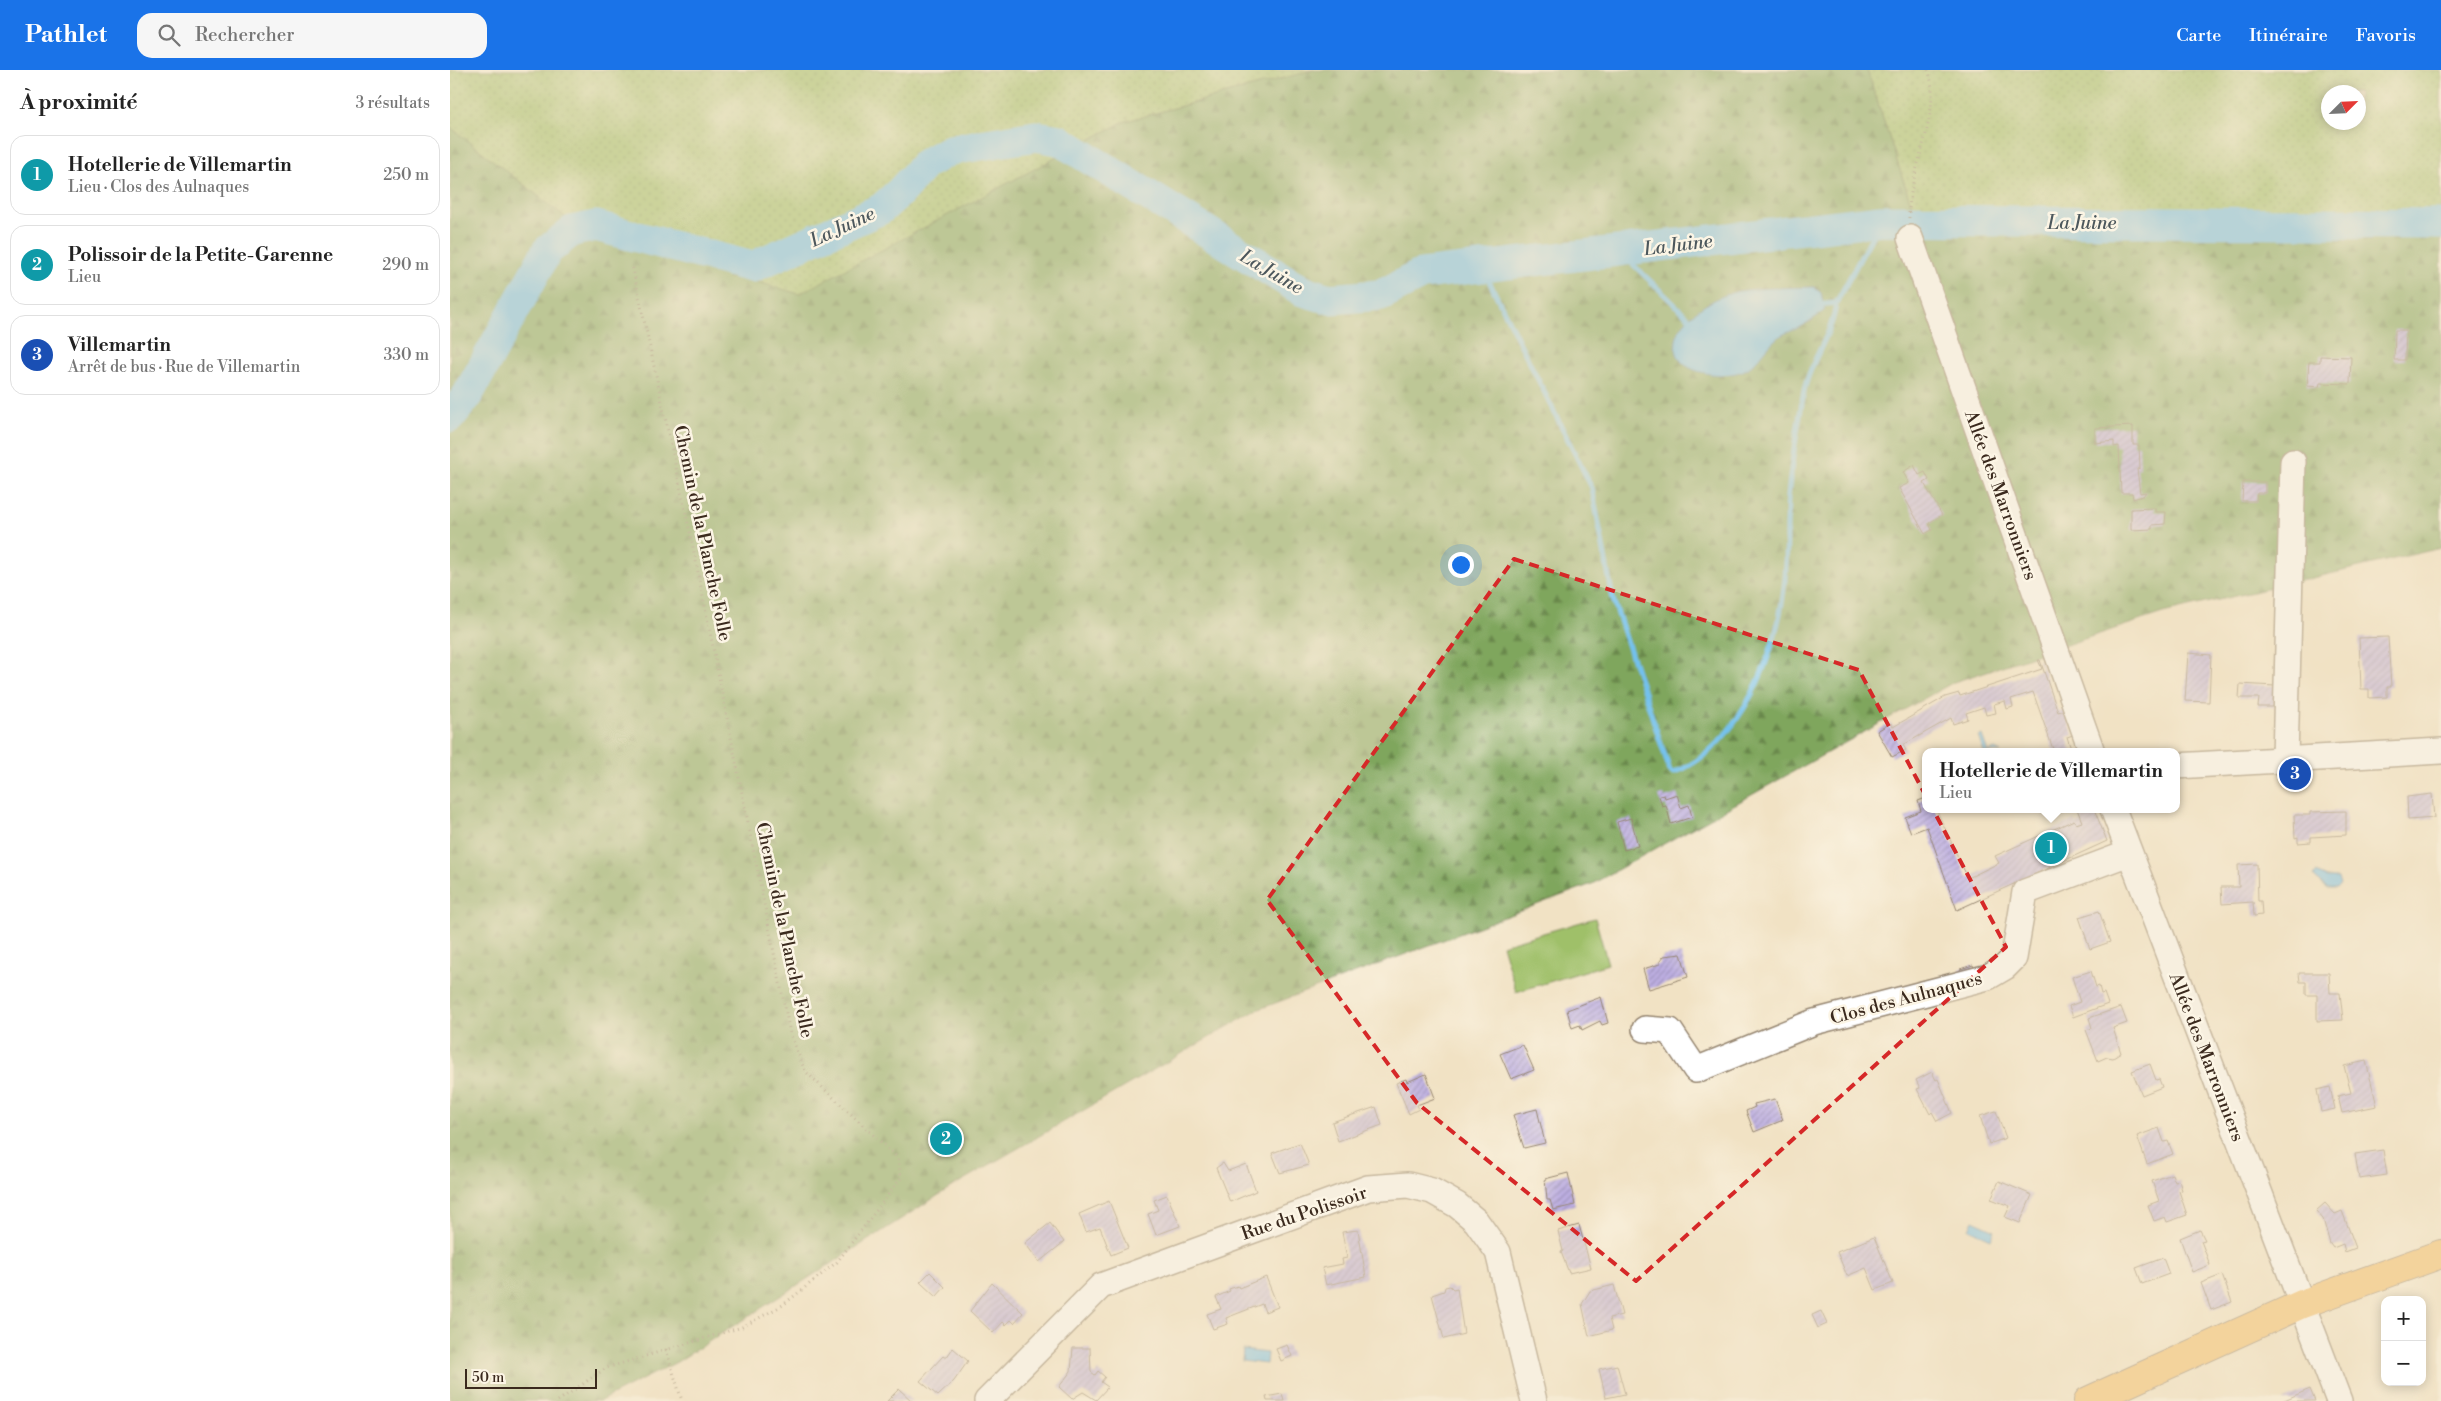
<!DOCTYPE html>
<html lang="fr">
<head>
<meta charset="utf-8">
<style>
  body { margin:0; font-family:"Libre Bodoni",serif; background:#f6f6f6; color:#222 }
  .controls { position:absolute; right:15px; bottom:15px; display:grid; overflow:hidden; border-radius:10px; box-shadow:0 2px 12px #0003 }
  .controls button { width:45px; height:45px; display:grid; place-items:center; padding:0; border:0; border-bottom:1px solid #e0e0e0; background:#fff; color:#222; font:25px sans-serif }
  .compass { position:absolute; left:1871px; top:15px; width:45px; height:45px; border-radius:50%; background:#fff; box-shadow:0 2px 12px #0003; rotate:66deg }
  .scale { position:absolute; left:15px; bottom:12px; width:132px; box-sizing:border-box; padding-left:5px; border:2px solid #3b2a1e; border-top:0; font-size:14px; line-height:18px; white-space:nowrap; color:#3b2a1e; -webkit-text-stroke:4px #fcf5e5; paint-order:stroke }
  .you { position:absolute; left:1010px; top:494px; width:18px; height:18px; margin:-12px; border:4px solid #fff; border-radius:50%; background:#1a73e8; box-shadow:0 0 0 8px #1a73e833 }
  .badge { display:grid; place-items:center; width:32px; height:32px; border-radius:50%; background:#1a73e8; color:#fff; font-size:16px; font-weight:700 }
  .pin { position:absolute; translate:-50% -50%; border:2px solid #fff; box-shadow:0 1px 5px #0006 }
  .popup { position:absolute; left:1472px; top:678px; width:258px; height:65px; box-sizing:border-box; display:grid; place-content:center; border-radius:10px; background:#fff; filter:drop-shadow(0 1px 4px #0005); font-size:16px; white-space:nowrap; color:#767676 }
  .popup b { font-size:19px; color:#222 }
  .popup::after { content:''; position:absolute; left:50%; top:100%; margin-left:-10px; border:10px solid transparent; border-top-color:#fff }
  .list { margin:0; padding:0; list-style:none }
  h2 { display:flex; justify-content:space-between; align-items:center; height:65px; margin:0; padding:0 20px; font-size:21px }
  h2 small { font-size:16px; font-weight:400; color:#767676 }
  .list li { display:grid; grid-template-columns:32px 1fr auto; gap:15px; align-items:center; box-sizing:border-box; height:80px; margin:0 10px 10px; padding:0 10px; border:1px solid #e0e0e0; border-radius:15px }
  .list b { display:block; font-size:19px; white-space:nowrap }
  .list p { margin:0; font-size:16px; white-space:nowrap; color:#767676 }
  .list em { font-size:16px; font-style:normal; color:#767676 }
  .icon { flex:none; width:28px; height:28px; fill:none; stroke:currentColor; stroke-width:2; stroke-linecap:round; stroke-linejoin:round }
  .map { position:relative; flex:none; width:1991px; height:1331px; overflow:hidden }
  header { display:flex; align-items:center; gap:30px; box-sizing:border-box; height:70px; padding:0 25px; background:#1a73e8; color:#fff }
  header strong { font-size:24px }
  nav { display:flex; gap:28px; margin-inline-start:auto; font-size:18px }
  .search { width:350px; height:45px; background:#f6f6f6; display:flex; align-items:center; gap:12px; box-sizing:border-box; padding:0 18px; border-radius:15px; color:#767676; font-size:19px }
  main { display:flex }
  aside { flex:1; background:#fff }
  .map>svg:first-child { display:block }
  .grass { fill:url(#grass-dots); stroke:#6d7544; fill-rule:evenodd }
  .forest { fill:url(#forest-firs); stroke:#5d683e; fill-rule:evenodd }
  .garden { fill:#9fc069; stroke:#6d7544 }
  .water { fill:#73c1ee; stroke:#577686 }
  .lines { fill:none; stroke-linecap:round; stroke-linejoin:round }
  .stream { stroke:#73c1ee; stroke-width:5 }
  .river { stroke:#73c1ee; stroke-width:31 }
  .building { fill:url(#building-hatch) }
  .minor-casing { stroke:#968671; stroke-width:28 }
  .major-casing { stroke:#968671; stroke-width:30 }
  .path { stroke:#968671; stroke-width:3; stroke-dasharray:1 4; stroke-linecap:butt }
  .minor { stroke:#fff; stroke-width:25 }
  .major { stroke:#f7c06c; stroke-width:28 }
  .marked { fill:none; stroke:#d62828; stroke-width:4; stroke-dasharray:10 6; stroke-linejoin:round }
  .labels { text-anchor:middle; stroke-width:5; stroke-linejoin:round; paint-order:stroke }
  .street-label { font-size:18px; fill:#3b2a1e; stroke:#fcf5e5 }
  .water-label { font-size:19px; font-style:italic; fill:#4c575c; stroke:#fcf5e5 }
</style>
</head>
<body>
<header>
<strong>Pathlet</strong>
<div class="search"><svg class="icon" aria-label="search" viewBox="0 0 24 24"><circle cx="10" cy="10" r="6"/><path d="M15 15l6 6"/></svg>Rechercher</div>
<nav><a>Carte</a><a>Itinéraire</a><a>Favoris</a></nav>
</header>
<main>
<aside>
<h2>À proximité<small>3 résultats</small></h2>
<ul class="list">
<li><span class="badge" style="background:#0f9aa8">1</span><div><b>Hotellerie de Villemartin</b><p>Lieu · Clos des Aulnaques</p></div><em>250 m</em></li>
<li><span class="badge" style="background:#0f9aa8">2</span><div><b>Polissoir de la Petite-Garenne</b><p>Lieu</p></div><em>290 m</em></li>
<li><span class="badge" style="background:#1a4fb4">3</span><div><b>Villemartin</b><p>Arrêt de bus · Rue de Villemartin</p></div><em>330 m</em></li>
</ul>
</aside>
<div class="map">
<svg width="1991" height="1331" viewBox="0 0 1991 1331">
  <defs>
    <pattern id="grass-dots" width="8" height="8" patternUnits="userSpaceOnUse" patternTransform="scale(1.25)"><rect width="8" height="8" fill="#9fc069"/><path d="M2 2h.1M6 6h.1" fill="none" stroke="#839c56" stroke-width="1.8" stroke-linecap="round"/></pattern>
    <pattern id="forest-firs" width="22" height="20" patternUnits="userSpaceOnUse" patternTransform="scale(1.25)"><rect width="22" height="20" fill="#7fa65d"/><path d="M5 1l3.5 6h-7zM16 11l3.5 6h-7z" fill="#69874c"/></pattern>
    <pattern id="building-hatch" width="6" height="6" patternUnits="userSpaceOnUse" patternTransform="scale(1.25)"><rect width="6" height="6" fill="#bdafe2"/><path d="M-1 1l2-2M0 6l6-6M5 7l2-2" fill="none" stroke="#9b8fb7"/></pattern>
  </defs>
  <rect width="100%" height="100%" fill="#fcf5e5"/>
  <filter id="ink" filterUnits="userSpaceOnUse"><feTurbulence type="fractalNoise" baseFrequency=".02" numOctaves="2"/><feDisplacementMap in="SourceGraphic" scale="10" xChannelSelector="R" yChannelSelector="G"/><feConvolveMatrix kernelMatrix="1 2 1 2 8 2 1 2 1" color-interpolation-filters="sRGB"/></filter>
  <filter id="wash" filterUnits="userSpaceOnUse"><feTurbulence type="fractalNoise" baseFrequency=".0096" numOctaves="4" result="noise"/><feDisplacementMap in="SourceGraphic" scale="20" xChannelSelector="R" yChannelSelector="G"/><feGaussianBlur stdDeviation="1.12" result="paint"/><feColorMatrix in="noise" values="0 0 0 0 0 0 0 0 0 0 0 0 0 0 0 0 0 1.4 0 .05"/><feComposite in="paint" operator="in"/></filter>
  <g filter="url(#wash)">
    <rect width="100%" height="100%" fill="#f1e2c4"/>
    <g class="grass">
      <path d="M 0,0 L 864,0 L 673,52 L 349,225 L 133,161 L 0,57 Z"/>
      <path d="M 1417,0 L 1991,0 L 1991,150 L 1467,152 ZM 1878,22 L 1908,22 L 1908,52 L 1878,52 Z"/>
    </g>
    <path class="forest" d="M 864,0 L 1417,0 L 1467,152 L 1991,150 L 1991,478 L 1713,543 L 1504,612 L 1142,814 L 807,940 L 503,1116 L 227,1292 L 150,1331 L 0,1331 L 0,57 L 133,161 L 349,224 L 673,52 ZM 1365,217 L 1371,223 L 1373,234 L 1362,251 L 1327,267 L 1256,234 L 1290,221 Z"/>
    <path class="garden" d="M 1145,848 L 1158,894 L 1066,922 L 1052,875 Z"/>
    <g class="water">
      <path d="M 1364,217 L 1371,223 L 1375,240 C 1366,248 1357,253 1346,259 C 1340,262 1331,264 1326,269 C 1316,277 1308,292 1297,299 C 1280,309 1236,306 1228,286 C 1214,254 1264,226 1289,221 C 1313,217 1340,218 1364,217 Z"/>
      <path d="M 1532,665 L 1538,682 L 1545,679 L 1551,682 L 1534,682 L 1528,666 Z"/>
      <path d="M 1866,803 L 1877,808 L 1888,808 L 1890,814 L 1887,818 L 1877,818 L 1864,807 Z"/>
      <path d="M 1523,1150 L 1545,1160 L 1541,1169 L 1519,1159 Z"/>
      <path d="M 793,1280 L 817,1283 L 816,1294 L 792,1291 Z"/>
    </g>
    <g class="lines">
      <g class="stream">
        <path d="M 1168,180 L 1243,252"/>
        <path d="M 1032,197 L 1142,418 L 1163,529 L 1220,701 L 1224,703 C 1291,676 1327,583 1334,518 C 1338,488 1336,457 1338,427 C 1341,392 1348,356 1354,321 C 1360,290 1383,264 1386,233 L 1431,150"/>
        <path d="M 1368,235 L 1386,233"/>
      </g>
      <path class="river" d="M 0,347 L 17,326 L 97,181 L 122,161 L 146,156 L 302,197 L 431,139 L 450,122 L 475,94 L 500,80 L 586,66 L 609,70 L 853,221 L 880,229 L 931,225 L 972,204 L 1431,150 L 1991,154"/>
    </g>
    <g id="blocks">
      <g class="building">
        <path d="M 1945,260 L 1956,260 L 1955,290 L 1944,290 Z"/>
        <path d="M 1870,286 L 1901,287 L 1900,314 L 1870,313 L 1869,317 L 1857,316 L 1859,292 L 1870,292 Z"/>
        <path d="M 1683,356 L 1683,375 L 1689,375 L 1690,398 L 1687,399 L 1690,423 L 1696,422 L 1693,426 L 1683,429 L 1682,423 L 1671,423 L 1669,376 L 1664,377 L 1664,371 L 1645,373 L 1645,358 Z"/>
        <path d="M 1464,395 L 1469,405 L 1475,402 L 1479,410 L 1474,413 L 1492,445 L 1479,453 L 1482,460 L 1475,464 L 1449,418 L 1459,413 L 1453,402 Z"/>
        <path d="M 1793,412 L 1815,412 L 1815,423 L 1807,423 L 1806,431 L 1792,431 Z"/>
        <path d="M 1705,438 L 1705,442 L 1716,442 L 1715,454 L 1702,455 L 1702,459 L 1681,460 L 1681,439 Z"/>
        <path d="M 1938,567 L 1941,617 L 1937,617 L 1937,627 L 1919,628 L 1919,619 L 1911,619 L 1909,568 Z"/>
        <path d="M 1738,583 L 1761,585 L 1759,632 L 1735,631 Z"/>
        <path d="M 1588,590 L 1590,590 L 1608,642 L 1615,640 L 1623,665 L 1617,667 L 1622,682 L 1604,682 L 1583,622 L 1561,629 L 1563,637 L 1557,639 L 1555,631 L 1544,634 L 1546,643 L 1536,645 L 1534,637 L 1516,643 L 1518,649 L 1503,654 L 1501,648 L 1453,675 L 1456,680 L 1442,687 L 1427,661 L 1441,653 L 1443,657 L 1495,627 L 1509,623 L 1510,626 L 1592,599 Z"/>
        <path d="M 1790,614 L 1825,616 L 1824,637 L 1808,637 L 1809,628 L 1789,628 Z"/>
        <path d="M 1227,724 L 1231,738 L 1239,735 L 1242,747 L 1221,754 L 1216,735 L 1212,736 L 1209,726 L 1214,725 L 1215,728 Z"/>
        <path d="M 1982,724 L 1984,748 L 1958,750 L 1957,727 Z"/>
        <path d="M 1476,728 L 1476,739 L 1486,739 L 1518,808 L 1549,793 L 1545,786 L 1624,750 L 1626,754 L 1632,752 L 1627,739 L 1644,739 L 1657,771 L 1507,840 L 1477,757 L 1461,763 L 1455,747 L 1471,741 L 1468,731 Z"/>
        <path d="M 1896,741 L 1896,765 L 1861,767 L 1861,772 L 1848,773 L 1848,767 L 1845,768 L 1844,745 L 1860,745 L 1860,742 Z"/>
        <path d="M 1181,748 L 1188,776 L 1174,780 L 1167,752 Z"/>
        <path d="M 1807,794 L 1808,831 L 1811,831 L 1812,845 L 1804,846 L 1803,832 L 1772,834 L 1771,817 L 1789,817 L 1788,795 Z"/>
        <path d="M 1649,841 L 1660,872 L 1640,879 L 1629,847 Z"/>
        <path d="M 1231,884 L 1238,907 L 1199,919 L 1193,899 L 1210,894 L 1210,891 L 1214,886 Z"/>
        <path d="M 1523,895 L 1525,901 L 1513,906 L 1510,899 Z"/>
        <path d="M 1641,901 L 1646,917 L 1649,916 L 1651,924 L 1654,923 L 1658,934 L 1623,947 L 1619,936 L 1630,932 L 1622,907 Z"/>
        <path d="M 1849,903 L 1879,903 L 1880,923 L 1890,923 L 1893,950 L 1867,951 L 1867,925 L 1856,925 L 1856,912 L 1850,912 Z"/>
        <path d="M 1151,927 L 1158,953 L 1152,955 L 1150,951 L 1132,960 L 1130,955 L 1122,958 L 1117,940 Z"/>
        <path d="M 1671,937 L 1677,953 L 1663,958 L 1671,983 L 1663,988 L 1657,987 L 1648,991 L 1636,960 L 1642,958 L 1639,948 Z"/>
        <path d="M 1073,975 L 1084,1000 L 1061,1009 L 1050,984 Z"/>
        <path d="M 1916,991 L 1927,1036 L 1892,1043 L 1888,1026 L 1901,1023 L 1894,996 Z"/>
        <path d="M 1700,994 L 1706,1010 L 1709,1009 L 1712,1017 L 1692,1025 L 1682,1001 Z"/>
        <path d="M 1482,1002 L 1486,1010 L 1488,1009 L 1502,1043 L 1487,1051 L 1482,1042 L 1480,1044 L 1467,1019 L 1470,1018 L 1466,1010 Z"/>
        <path d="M 976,1004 L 985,1028 L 967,1035 L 969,1039 L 959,1044 L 946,1013 L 956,1009 L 957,1012 Z"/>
        <path d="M 1880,1017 L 1885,1039 L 1871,1042 L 1867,1020 Z"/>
        <path d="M 1325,1029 L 1333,1050 L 1304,1062 L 1296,1041 L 1305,1037 L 1304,1034 Z"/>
        <path d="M 926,1037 L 932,1055 L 888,1071 L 882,1052 Z"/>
        <path d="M 1087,1039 L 1095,1073 L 1074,1078 L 1063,1045 Z"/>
        <path d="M 1546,1041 L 1556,1068 L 1539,1074 L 1530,1046 Z"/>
        <path d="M 1709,1058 L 1714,1072 L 1718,1071 L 1723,1084 L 1697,1094 L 1687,1066 Z"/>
        <path d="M 850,1073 L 859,1095 L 830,1103 L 822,1083 Z"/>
        <path d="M 1933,1080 L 1937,1105 L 1909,1109 L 1905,1084 Z"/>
        <path d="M 773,1093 L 778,1101 L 796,1094 L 806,1121 L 780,1132 L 766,1098 Z"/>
        <path d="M 1118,1103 L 1125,1135 L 1103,1140 L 1100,1130 L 1097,1130 L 1095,1109 Z"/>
        <path d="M 1722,1104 L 1725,1112 L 1729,1111 L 1732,1120 L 1729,1121 L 1737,1145 L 1717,1152 L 1715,1147 L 1704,1151 L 1698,1135 L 1709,1131 L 1702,1111 Z"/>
        <path d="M 1549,1111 L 1582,1125 L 1570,1153 L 1555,1147 L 1560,1136 L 1541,1129 Z"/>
        <path d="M 717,1125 L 730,1156 L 706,1165 L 698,1144 L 708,1140 L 704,1130 Z"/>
        <path d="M 659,1131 L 678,1178 L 661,1185 L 650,1157 L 636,1162 L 629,1144 Z"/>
        <path d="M 1875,1133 L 1885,1144 L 1892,1141 L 1906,1178 L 1895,1182 L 1893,1174 L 1883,1178 L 1880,1174 L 1873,1149 L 1866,1141 Z"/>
        <path d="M 600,1153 L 614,1172 L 589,1192 L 575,1173 Z"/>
        <path d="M 1129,1155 L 1141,1198 L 1119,1203 L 1111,1182 L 1113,1181 L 1108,1161 Z"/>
        <path d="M 908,1160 L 916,1207 L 876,1215 L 872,1198 L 893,1194 L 892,1189 L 897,1188 L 892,1162 Z"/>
        <path d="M 1750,1160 L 1755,1170 L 1751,1171 L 1760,1195 L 1742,1202 L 1730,1168 Z"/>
        <path d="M 1424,1167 L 1443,1213 L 1425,1220 L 1416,1198 L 1397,1206 L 1387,1182 Z"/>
        <path d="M 1713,1188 L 1719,1204 L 1692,1214 L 1686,1198 Z"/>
        <path d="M 480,1202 L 495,1217 L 486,1227 L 470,1212 Z"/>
        <path d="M 1772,1205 L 1782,1232 L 1761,1240 L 1751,1213 Z"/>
        <path d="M 816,1207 L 828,1237 L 815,1242 L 812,1234 L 776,1248 L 778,1254 L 763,1259 L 757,1244 L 771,1239 L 766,1227 L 780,1221 L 779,1219 L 788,1216 L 789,1218 Z"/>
        <path d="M 542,1213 L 573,1243 L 564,1253 L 561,1250 L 556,1255 L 553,1252 L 543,1263 L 520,1241 Z"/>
        <path d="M 1164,1215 L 1172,1245 L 1159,1248 L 1162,1260 L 1139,1266 L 1132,1234 L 1140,1221 Z"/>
        <path d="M 1000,1216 L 1003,1219 L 1007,1218 L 1014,1264 L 994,1269 L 982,1225 L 994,1221 L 995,1217 Z"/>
        <path d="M 1371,1241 L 1377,1254 L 1368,1258 L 1362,1245 Z"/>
        <path d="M 837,1275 L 842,1286 L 831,1291 L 826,1279 Z"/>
        <path d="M 503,1278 L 518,1291 L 504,1311 L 488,1326 L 470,1311 L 493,1286 L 496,1288 Z"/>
        <path d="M 623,1278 L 640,1278 L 641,1302 L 645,1305 L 648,1301 L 655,1307 L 651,1312 L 658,1317 L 646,1330 L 633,1322 L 622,1329 L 609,1317 L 621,1301 Z"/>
        <path d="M 1167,1295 L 1175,1324 L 1156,1328 L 1149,1299 Z"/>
        <path d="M 449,1319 L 462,1331 L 437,1331 Z"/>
        <path d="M 1860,1319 L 1865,1331 L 1832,1331 Z"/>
        <path d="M 832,1324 L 834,1331 L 817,1331 L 816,1327 Z"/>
      </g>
    </g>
  </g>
  <g filter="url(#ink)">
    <use href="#blocks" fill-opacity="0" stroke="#968671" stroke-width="1"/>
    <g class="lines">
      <g class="minor-casing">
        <g id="minor">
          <path d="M 1460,168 L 1642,682"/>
          <path d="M 1835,688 L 1843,392"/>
          <path d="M 1726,696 L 1991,681"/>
          <path d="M 1663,739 L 1889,1331"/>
          <path d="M 1195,959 L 1220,961 L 1246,1000 L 1364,952 L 1538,907 L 1555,897 L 1564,888 L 1575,822 L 1679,783"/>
          <path d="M 537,1331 L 651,1216 L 918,1118 L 958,1115 L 982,1121 L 1007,1135 L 1026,1151 L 1048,1182 L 1084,1331"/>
        </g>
      </g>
      <g class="major-casing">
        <path id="major" d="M 1638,1331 L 1852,1234 L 1991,1184"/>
      </g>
      <g class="path">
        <path d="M 1459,148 C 1457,104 1494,39 1478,0"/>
        <path d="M 216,1279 L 232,1331"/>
        <path d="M 108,1331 L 156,1298 L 292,1257 L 333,1235 L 387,1192 L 451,1108 L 448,1088 L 355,1001 L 340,963 L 242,472 L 182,194"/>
      </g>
      <use href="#minor" class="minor"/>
      <use href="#major" class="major"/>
    </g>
  </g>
  <path d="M0 0H1991V1331H0ZM 1064,489 L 1409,600 L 1556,877 L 1186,1211 L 967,1033 L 817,830 Z" fill="#f1e2c4" fill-opacity=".55" fill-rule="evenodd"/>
  <path class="marked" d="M 1064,489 L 1409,600 L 1556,877 L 1186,1211 L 967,1033 L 817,830 Z"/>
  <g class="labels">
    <g class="street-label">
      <text transform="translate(1551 425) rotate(70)" y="6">Allée des Marronniers</text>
      <text transform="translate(253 463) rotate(78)" y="6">Chemin de la Planche Folle</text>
      <text transform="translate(335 860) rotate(78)" y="6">Chemin de la Planche Folle</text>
      <text transform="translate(1456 928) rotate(-15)" y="6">Clos des Aulnaques</text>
      <text transform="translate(1757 987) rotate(69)" y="6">Allée des Marronniers</text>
      <text transform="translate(854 1143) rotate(-19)" y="6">Rue du Polissoir</text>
    </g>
    <g class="water-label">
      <text x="1632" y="159">La Juine</text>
      <text transform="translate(392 156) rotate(-25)" y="7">La Juine</text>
      <text transform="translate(1228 174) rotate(-7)" y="7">La Juine</text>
      <text transform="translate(822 201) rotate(30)" y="7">La Juine</text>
    </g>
  </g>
</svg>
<div class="controls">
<button>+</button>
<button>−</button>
</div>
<svg class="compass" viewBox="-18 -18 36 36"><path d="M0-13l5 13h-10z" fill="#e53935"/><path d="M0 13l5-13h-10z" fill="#767676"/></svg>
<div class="scale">50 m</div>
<div class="you"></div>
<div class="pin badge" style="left:1601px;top:778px;background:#0f9aa8">1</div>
<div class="popup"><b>Hotellerie de Villemartin</b>Lieu</div>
<div class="pin badge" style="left:496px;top:1069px;background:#0f9aa8">2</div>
<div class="pin badge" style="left:1845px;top:704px;background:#1a4fb4">3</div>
</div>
</main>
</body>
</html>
